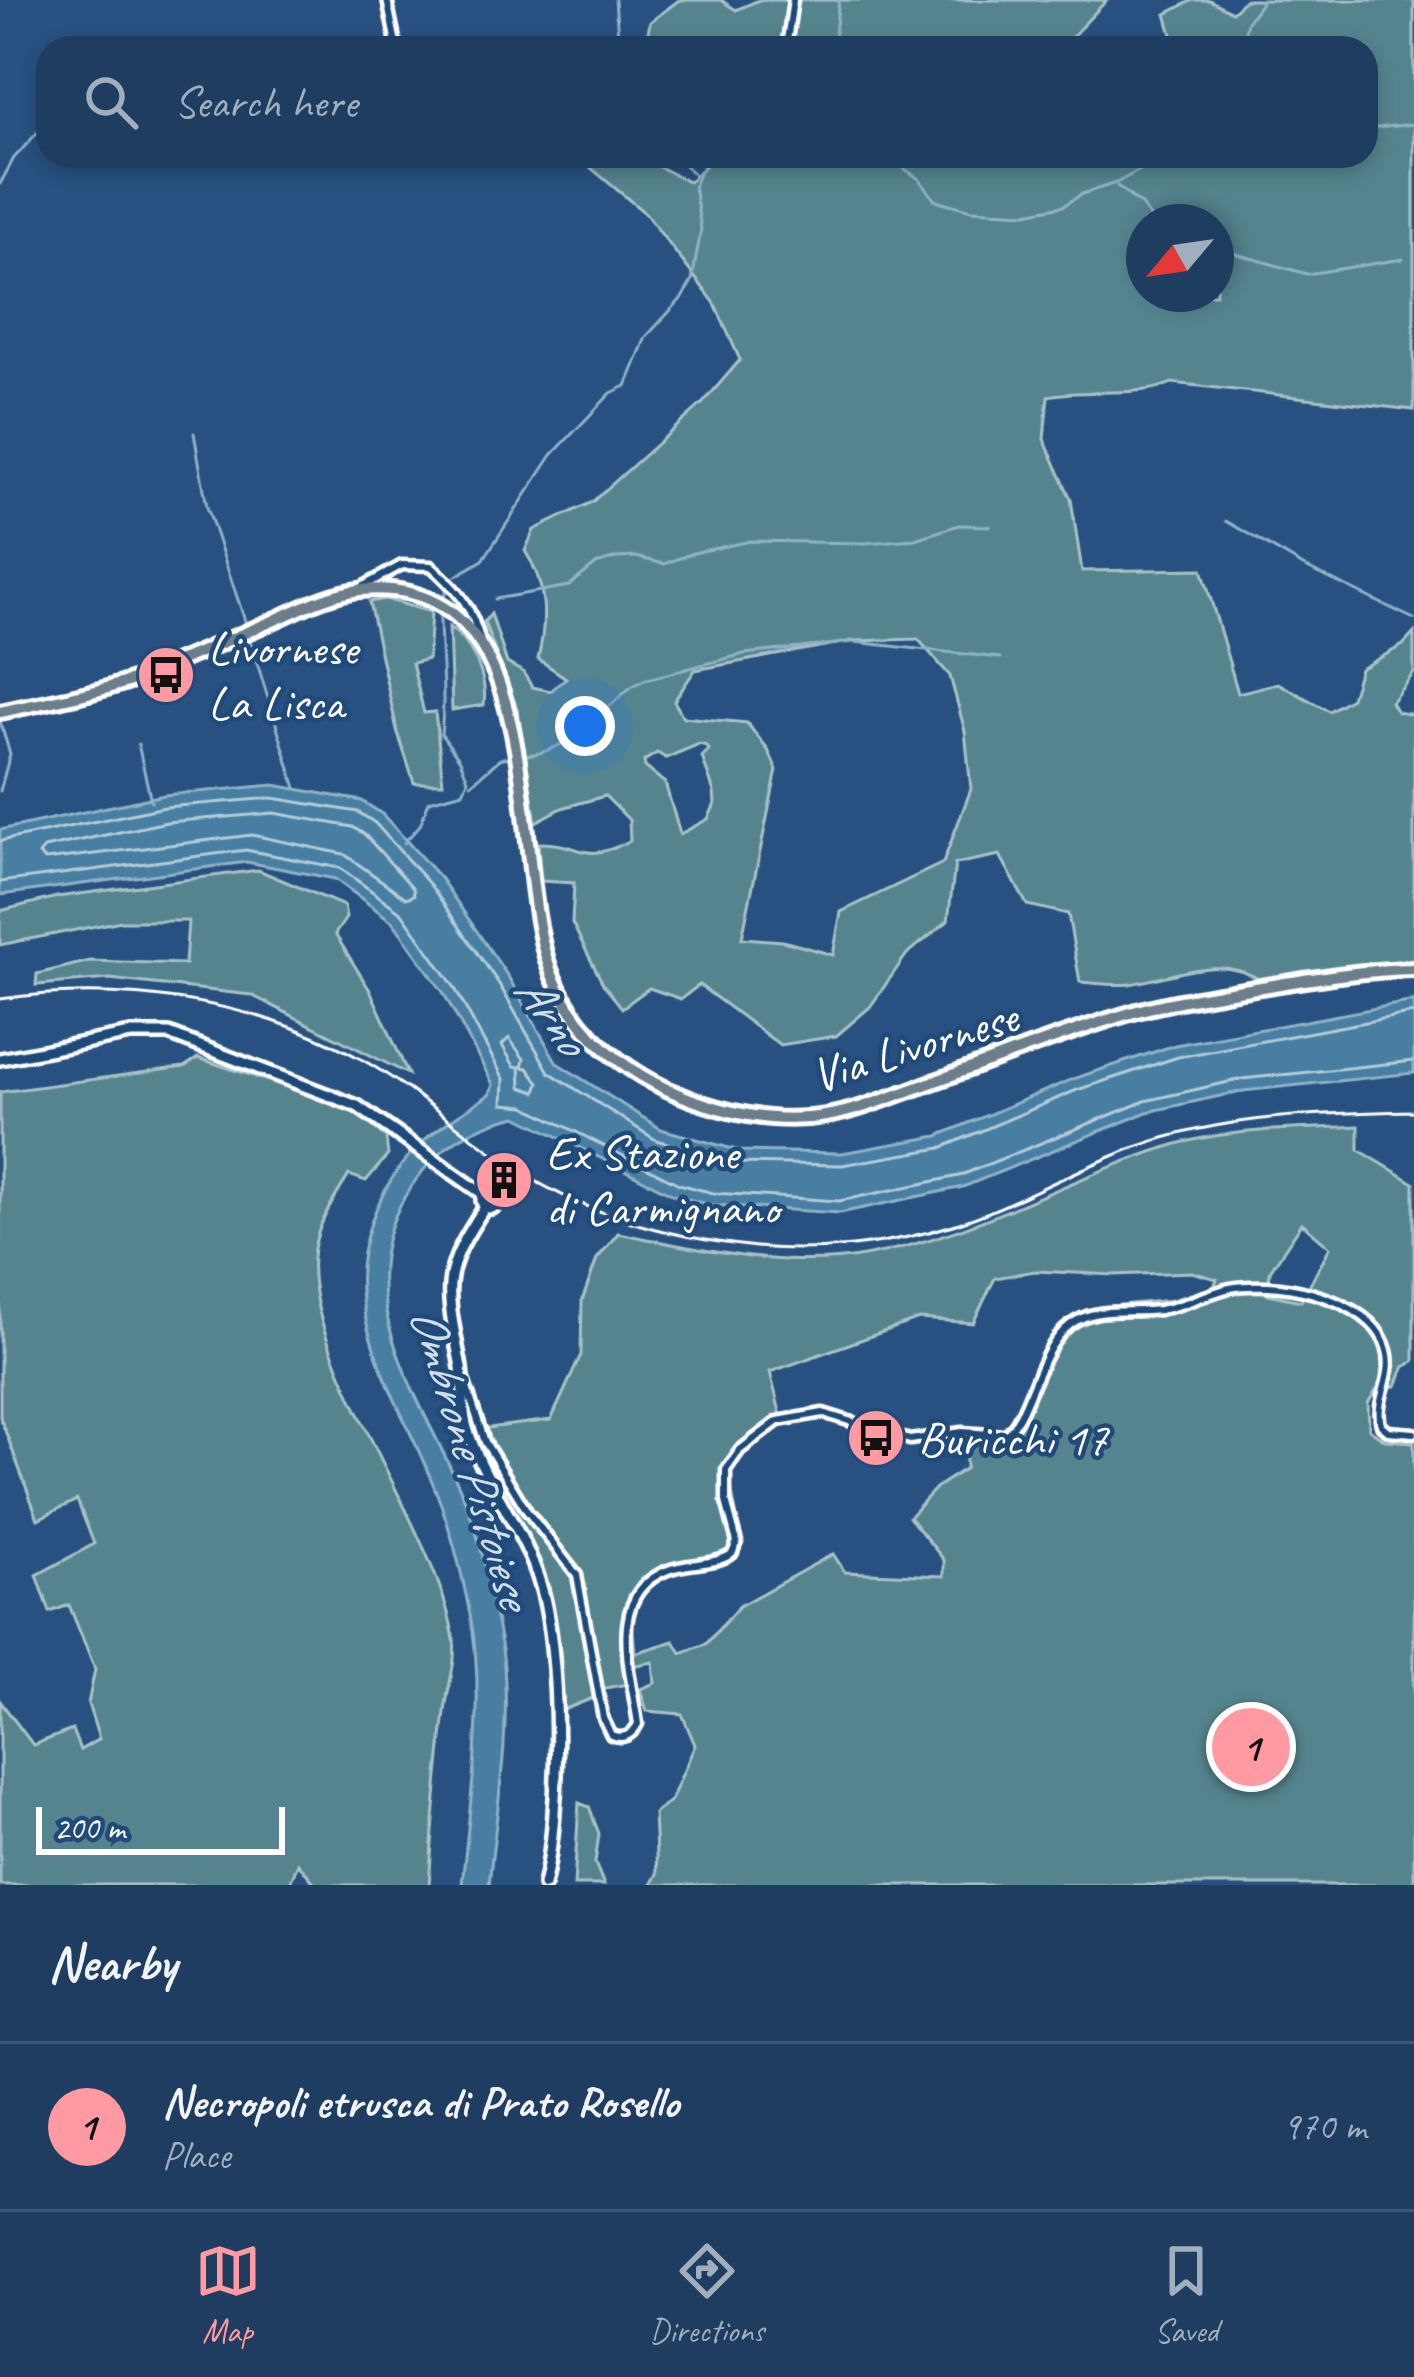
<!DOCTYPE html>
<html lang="en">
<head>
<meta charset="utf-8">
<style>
  body { margin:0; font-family:Caveat,sans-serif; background:#264467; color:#f1f3f6 }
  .compass { position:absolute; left:1126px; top:204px; width:108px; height:108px; border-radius:50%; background:#1e3d61; box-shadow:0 6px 18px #0003; rotate:241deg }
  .scale { position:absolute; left:36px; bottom:30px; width:249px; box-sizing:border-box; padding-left:12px; border:6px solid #fff; border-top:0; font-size:33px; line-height:42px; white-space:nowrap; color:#fff; -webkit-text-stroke:9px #1f4a7a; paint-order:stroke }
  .you { position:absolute; left:585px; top:726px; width:42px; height:42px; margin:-30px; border:9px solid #fff; border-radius:50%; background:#1a73e8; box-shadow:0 0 0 18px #1a73e833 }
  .badge { display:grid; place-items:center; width:78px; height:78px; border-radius:50%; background:#ff9aa2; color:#111; font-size:39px; font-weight:700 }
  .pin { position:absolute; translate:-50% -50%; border:6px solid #fff; box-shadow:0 3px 12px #0006 }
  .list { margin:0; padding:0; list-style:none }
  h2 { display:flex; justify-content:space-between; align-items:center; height:156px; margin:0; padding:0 48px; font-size:51px }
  h2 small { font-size:39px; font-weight:400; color:#a1aebd }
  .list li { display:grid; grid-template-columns:78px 1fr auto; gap:36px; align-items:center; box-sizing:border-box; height:168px; padding:0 48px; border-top:3px solid #3c5676 }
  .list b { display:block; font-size:45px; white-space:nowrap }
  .list p { margin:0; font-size:39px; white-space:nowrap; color:#a1aebd }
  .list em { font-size:39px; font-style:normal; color:#a1aebd }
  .icon { flex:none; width:66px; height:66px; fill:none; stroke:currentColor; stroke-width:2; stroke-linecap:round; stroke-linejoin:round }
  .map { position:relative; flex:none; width:1414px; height:1885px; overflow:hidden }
  .search { position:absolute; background:#1e3d61; box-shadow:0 6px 18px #0003; left:36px; right:36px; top:36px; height:132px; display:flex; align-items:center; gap:30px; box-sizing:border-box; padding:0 42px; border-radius:36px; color:#a1aebd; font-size:45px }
  .sheet { height:324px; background:#1e3d61 }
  nav { display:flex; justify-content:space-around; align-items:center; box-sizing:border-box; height:168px; border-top:3px solid #3c5676; background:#1e3d61; font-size:33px; color:#a1aebd }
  nav a { display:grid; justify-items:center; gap:6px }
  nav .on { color:#ff9aa2 }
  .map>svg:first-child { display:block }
  .green { fill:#54848e; stroke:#aac2c6; stroke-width:3; fill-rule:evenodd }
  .water { fill:#467ea1; stroke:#90b2c7; stroke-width:3 }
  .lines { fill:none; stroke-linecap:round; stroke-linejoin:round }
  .shore { stroke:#b5cbd9; stroke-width:3 }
  .stream { stroke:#90b2c7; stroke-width:3 }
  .minor-casing { stroke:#fff; stroke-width:15 }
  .tertiary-casing { stroke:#fff; stroke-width:18 }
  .primary-casing { stroke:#fff; stroke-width:20 }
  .minor { stroke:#1f4a7a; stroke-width:6 }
  .tertiary { stroke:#1f4a7a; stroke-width:9 }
  .primary { stroke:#6c7d8b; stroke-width:10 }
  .rail { stroke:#fff; stroke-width:3 }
  .labels { text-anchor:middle; stroke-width:9; stroke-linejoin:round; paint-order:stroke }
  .poi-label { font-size:48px; fill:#fff; stroke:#1f4a7a; text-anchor:start }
  .street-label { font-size:48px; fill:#fff; stroke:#1f4a7a }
  .water-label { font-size:51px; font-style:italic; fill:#d1dfe8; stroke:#1f4a7a }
</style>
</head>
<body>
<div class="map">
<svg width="1414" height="1885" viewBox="0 0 1414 1885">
  <rect width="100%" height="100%" fill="#285181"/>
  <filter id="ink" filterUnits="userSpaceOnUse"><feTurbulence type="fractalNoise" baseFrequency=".00833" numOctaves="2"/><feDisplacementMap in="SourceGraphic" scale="24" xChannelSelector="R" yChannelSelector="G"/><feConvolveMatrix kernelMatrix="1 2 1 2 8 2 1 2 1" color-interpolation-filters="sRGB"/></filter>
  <g filter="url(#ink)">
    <g class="green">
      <path d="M 679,0 L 721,0 L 736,10 L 759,0 L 1107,0 L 1061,48 L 645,48 L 650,22 Z"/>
      <path d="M 1193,0 L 1209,0 L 1232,12 L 1245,0 L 1414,0 L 1414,410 L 1172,383 C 1140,398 1085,388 1048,396 L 1044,439 L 1071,499 L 1082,571 L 1202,569 L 1238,693 L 1278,683 L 1329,711 L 1351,698 L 1360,669 L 1403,645 L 1414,633 L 1414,673 L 1391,702 L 1397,712 L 1414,715 L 1414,965 L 1262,981 C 1218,953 1176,977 1129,984 C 1114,986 1096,983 1080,982 L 1068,914 L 1027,905 L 1000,855 L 955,864 L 948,921 L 907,954 L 870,1007 L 836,1036 L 780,1045 L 699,985 L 681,999 L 649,988 L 622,1008 L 603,984 L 572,923 L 574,883 L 541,881 L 538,843 C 585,842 578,866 630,841 L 629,820 L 605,796 L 562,808 L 536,822 L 518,711 L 484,622 L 491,614 L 507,663 L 523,672 L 532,687 L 551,691 L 566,678 L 538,659 C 547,621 547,584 525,551 L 534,530 L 592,502 L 703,403 L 740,360 L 714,302 L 645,213 L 591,168 L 600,156 L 637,156 L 689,182 L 711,160 L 711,156 L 1366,156 L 1366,48 L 1176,48 L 1166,14 ZM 1144,222 L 1216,222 L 1216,294 L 1144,294 ZM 918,639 L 950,676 L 965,731 L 971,789 L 943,863 L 841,912 L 833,955 L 783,941 L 742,938 L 777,770 L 768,750 L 747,723 L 683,717 L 674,701 L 695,670 L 852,641 ZM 699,744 L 707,746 L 709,750 L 702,757 L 714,792 L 715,804 L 708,819 L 680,834 L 665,783 L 645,767 L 644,761 L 657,753 L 666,758 Z"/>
      <path d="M 385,599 L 431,612 L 428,659 L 412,663 L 424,713 L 435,712 L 443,783 L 414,783 L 397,730 L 369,602 Z"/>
      <path d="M 449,627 C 472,642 488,678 484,705 L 452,710 Z"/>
      <path d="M 258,870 L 344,906 L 346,918 L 335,934 L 371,992 L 408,1074 L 251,995 L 110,979 L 36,985 L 37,974 L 90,961 L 185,964 L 188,921 L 121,921 L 0,945 L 0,911 L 57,897 Z"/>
      <path d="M 198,1058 L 354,1109 L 386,1138 L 388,1155 L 366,1181 L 349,1175 C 336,1196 322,1217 316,1240 C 288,1337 438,1527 454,1640 C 457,1661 447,1690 445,1712 C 438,1770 433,1827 429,1885 L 316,1885 L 298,1863 L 289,1885 L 0,1885 L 0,1701 L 33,1745 L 72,1730 L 80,1750 L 99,1739 L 88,1704 L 95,1669 L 69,1605 L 50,1612 L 37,1575 L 94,1544 L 77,1500 L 38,1519 L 0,1417 L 0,1092 L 184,1067 Z"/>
      <path d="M 1359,1126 L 1359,1150 L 1414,1183 L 1414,1361 L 1404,1366 L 1396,1386 L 1377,1389 L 1368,1403 L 1369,1429 L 1385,1440 L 1414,1442 L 1414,1885 L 651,1885 L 657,1874 L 654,1814 L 671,1800 L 695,1745 L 682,1714 L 647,1711 L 640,1689 L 655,1683 L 653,1662 L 626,1667 L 628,1684 L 605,1688 L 603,1694 L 563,1710 L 555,1615 L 543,1569 L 493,1475 L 488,1428 L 551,1420 L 581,1355 L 582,1301 L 597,1259 L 618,1233 C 697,1249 784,1270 864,1256 C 972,1237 1064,1179 1167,1147 C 1227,1128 1296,1130 1359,1126 ZM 1302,1223 L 1330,1247 L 1301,1301 L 1268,1294 L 1270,1271 ZM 1035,1271 L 1114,1275 L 1192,1272 L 1217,1279 L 1214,1287 L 1172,1300 L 1100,1307 L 1067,1322 L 1047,1346 L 1015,1420 L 999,1430 L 965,1429 L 966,1468 L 937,1487 L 909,1517 L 944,1560 L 944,1576 L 845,1572 L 833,1554 L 739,1606 L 706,1644 L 681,1653 L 674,1641 L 635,1653 C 634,1638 630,1617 635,1603 C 649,1564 710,1573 739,1555 C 744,1537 731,1496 729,1473 L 745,1452 L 783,1424 L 770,1372 L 919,1319 L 973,1323 L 995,1278 Z"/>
      <path d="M 579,1803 L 589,1807 L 599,1834 L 595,1863 L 604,1885 L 574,1885 Z"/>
    </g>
    <path class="water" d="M 274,785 L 362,801 L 382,814 L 441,879 L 509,978 L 557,1063 L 661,1129 L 740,1151 L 842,1153 L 938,1136 L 1073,1079 L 1175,1045 L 1414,1001 L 1414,1073 L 1243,1091 L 1147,1112 L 963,1187 L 840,1213 L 710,1205 L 674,1195 L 517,1116 C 472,1126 439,1146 413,1184 C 337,1292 422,1396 464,1498 C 476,1526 483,1556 489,1585 C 494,1612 502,1640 504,1666 C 510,1738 496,1814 489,1885 L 462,1885 C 470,1802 486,1702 471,1620 C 462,1572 450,1523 431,1479 C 407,1421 371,1362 362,1300 C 354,1248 380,1185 416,1148 C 437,1127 465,1111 490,1094 L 493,1084 L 443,992 L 393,922 L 335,879 L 247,862 L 0,895 L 0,830 L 164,795 Z"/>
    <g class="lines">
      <g class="shore">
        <path d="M 274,813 L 353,827 L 365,835 L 413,888 L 414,895 L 406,898 L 344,854 L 252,835 L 45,860 L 39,855 L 44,848 L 167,822 Z"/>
        <path d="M 0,841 L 165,807 L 273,798 L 358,812 L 375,823 L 431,886 L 499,984 L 549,1072 L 656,1140 L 738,1163 L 842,1165 L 941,1148 L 1077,1090 L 1178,1057 L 1414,1013"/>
        <path d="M 0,882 L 246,850 L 340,868 L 402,913 L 453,985 L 504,1079 L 503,1104 L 525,1106 L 679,1184 L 713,1193 L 839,1201 L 959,1176 L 1145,1101 L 1242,1079 L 1414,1061"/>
        <path d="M 509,1038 L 524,1059 L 522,1067 L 528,1068 L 539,1083 L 536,1092 L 521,1087 L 520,1067 L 514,1066 L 502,1045 Z"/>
      </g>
      <g class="stream">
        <path d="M 615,0 L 619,48"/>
        <path d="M 833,48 L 839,0"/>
        <path d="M 1241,48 L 1247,22 L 1263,0"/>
        <path d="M 1366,129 L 1414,124"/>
        <path d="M 675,156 L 695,175"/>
        <path d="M 887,156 L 919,179 L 935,200 L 972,210 L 1026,213 L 1063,206 L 1082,194 L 1116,183 L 1166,156"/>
        <path d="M 0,184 L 14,158 L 48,121"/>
        <path d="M 1117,186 L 1141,205 L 1154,222"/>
        <path d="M 1216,248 L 1307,274 L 1403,259"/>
        <path d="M 194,433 L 207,507 L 247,627"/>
        <path d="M 1226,521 L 1305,567 L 1414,619"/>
        <path d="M 456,576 L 483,560 L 552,455 L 611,393 L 626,386 L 646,337 L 682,298 L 692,281 L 701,229 L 694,186 L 707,156"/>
        <path d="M 443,599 L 448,587"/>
        <path d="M 495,599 L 569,586 L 596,564 L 616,558 L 636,557 L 664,564 L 693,553 L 751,541 L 865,543 L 915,539 L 959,525 L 990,526"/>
        <path d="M 249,637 L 296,788"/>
        <path d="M 0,721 L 10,754 L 0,791"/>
        <path d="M 138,744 L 151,801"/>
        <path d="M 523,755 C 566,755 600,713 631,687 L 644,680 L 744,654 L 854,642 L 1000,658"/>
        <path d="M 471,784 L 500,759 L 511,756"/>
        <path d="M 404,843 L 420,825 L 429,801 L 463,792 L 468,780 L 460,760 L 441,734 C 446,694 440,655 440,616"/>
      </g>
      <g class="minor-casing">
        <g id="minor">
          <path d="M 387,0 L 397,48"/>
          <path d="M 786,48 L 793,0"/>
          <path d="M 362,587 L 402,565 L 431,566 C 461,593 472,607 482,646"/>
          <path d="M 465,1382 L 485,1442 L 527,1511 L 577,1575 L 603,1718 L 611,1735 C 624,1740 632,1735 638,1724 C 631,1672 604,1594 668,1570 C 688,1562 713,1566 732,1554 L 737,1542 L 726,1501 L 726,1470 L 740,1450 L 778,1421 L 823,1413 L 910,1440 L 962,1432 L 1005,1435 C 1029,1418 1037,1350 1070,1325 C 1096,1305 1129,1314 1159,1310 C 1184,1306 1206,1294 1230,1288 C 1274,1279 1357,1296 1381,1336 C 1402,1372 1373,1394 1381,1425 L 1388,1431 L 1414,1433"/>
        </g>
      </g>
      <g class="tertiary-casing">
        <g id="tertiary">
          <path d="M 0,1059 L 131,1034 L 169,1034 L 357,1106 L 483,1194"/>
          <circle cx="490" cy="1200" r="8"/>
          <path d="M 485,1207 C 441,1273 445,1285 460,1362 C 465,1385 460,1411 469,1434 C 487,1487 524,1530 540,1583 C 562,1652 561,1815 544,1885"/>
        </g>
      </g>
      <g class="primary-casing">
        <path id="primary" d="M 0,712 C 50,701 102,693 149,674 C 191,656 233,638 275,620 C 302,608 330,593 360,590 C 559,573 505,863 553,977 C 583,1047 647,1088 718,1108 C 753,1118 790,1122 826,1116 C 861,1110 896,1095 930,1083 C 995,1060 1061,1034 1127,1014 C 1165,1002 1204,997 1243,990 C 1300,981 1356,970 1414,969"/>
      </g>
      <use href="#minor" class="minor"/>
      <use href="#tertiary" class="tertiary"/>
      <use href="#primary" class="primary"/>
      <path class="rail" d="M 0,999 C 120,982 253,999 361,1059 C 417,1090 463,1134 516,1169 C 586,1215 673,1238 756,1247 C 821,1253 890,1245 953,1225 C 1016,1205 1074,1169 1136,1147 C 1225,1115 1321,1113 1414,1111"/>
    </g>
  </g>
  <defs>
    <g id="bus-disc" transform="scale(3)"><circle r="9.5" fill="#ff9aa2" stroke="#1f4a7a"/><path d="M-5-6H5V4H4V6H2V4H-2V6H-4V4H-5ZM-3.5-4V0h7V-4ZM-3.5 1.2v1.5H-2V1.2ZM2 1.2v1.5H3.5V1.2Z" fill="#111"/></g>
    <g id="building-disc" transform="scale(3)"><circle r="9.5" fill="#ff9aa2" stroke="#1f4a7a"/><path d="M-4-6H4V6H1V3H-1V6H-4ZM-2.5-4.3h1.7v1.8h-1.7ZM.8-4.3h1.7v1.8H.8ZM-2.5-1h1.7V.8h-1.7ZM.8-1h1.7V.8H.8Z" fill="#111"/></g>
  </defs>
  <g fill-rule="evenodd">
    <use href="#bus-disc" x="166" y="675"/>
    <use href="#building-disc" x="504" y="1180"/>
    <use href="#bus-disc" x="876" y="1438"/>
  </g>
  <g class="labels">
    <g class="poi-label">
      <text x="208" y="664">Livornese<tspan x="208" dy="55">La Lisca</tspan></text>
      <text x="546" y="1169">Ex Stazione<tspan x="546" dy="55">di Carmignano</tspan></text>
      <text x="918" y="1455">Buricchi 17</text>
    </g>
    <g class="street-label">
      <text transform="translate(914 1045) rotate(-17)" y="17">Via Livornese</text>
    </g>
    <g class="water-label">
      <text transform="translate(552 1013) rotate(54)" y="18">Arno</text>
      <text transform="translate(472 1456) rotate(73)" y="18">Ombrone Pistoiese</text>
    </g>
  </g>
</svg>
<svg class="compass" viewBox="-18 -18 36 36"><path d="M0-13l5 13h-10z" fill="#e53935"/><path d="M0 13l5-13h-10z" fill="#a1aebd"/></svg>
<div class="scale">200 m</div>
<div class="you"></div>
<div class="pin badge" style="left:1251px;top:1747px">1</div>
<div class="search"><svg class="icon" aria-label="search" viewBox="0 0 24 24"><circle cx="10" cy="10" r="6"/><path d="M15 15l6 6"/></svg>Search here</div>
</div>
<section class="sheet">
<h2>Nearby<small></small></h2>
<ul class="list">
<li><span class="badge">1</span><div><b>Necropoli etrusca di Prato Rosello</b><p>Place</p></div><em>970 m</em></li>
</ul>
</section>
<nav>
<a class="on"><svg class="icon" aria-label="map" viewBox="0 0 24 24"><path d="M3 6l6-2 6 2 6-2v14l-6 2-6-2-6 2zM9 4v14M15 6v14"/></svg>Map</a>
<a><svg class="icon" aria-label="directions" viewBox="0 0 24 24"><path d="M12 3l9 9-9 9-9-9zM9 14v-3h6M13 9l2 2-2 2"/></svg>Directions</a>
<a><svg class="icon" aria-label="saved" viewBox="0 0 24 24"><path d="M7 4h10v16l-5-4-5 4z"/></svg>Saved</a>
</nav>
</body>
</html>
